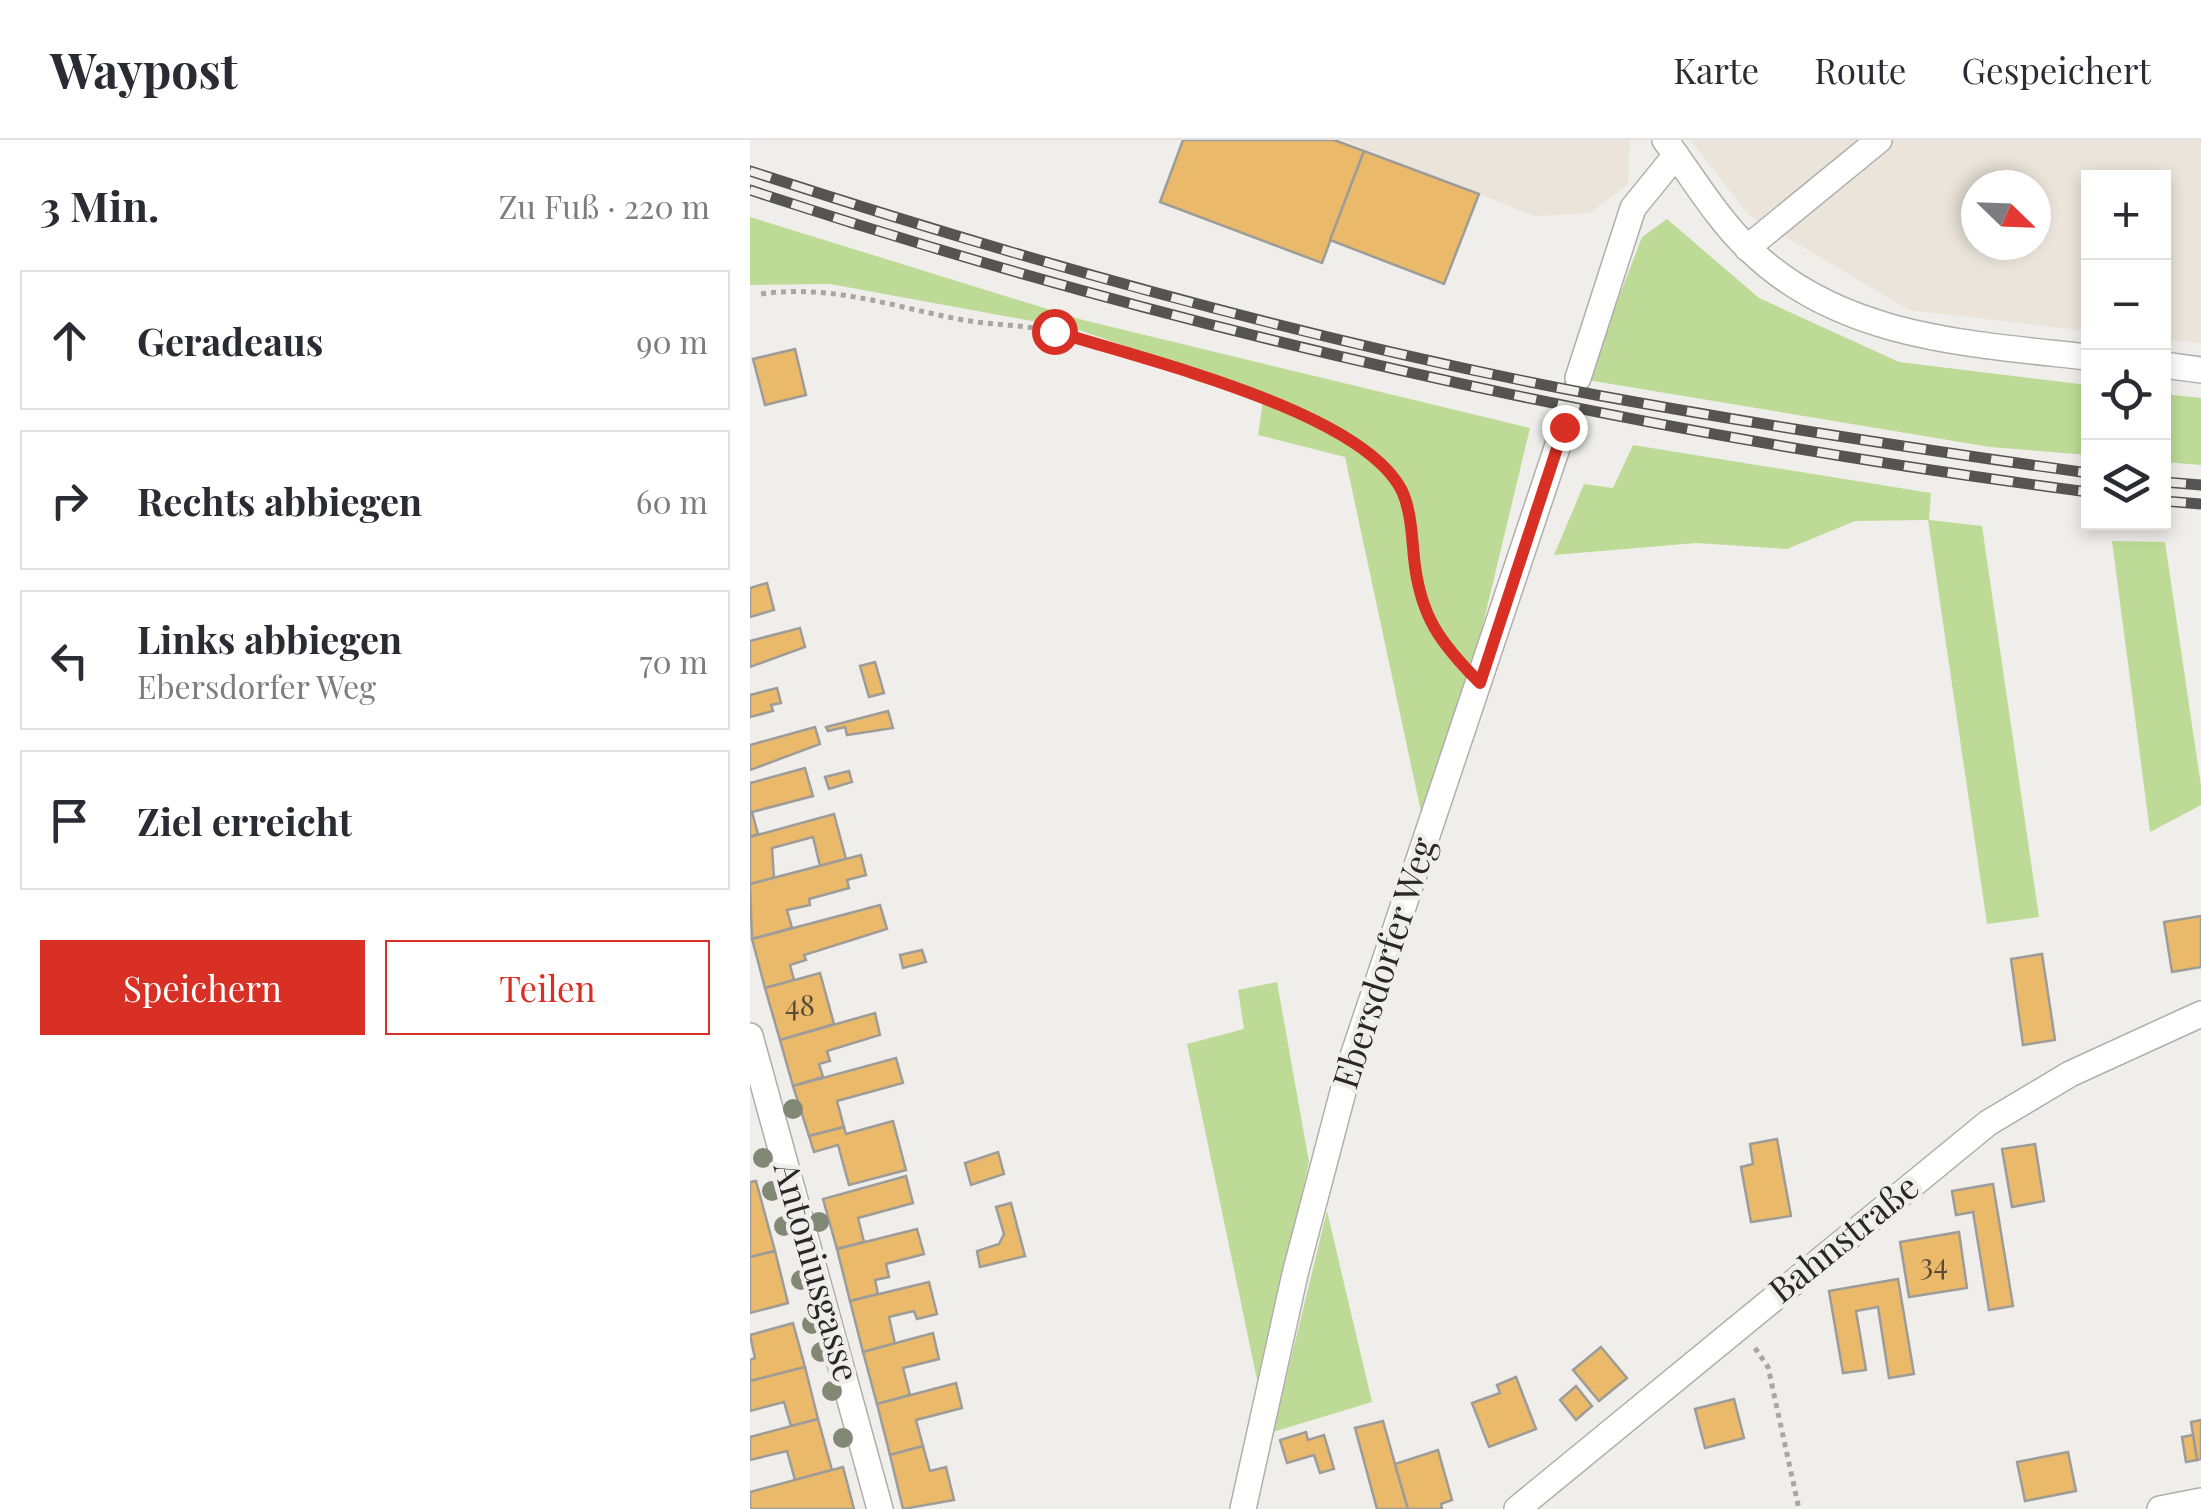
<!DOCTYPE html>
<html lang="de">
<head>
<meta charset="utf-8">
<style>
  body { margin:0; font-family:"Playfair Display",serif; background:#f7f7f7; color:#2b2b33 }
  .controls { position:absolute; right:30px; top:30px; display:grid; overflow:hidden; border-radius:0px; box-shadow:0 5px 15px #0003 }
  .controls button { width:90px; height:90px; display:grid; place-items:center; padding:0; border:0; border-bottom:2px solid #e1e1e2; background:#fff; color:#2b2b33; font:50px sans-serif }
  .compass { position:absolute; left:1211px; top:30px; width:90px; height:90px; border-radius:50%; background:#fff; box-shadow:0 5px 15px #0003; rotate:113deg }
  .stop { position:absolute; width:30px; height:30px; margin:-22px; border:8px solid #d93025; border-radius:50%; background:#fff }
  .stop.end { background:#d93025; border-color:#fff; box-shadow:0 2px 10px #0008 }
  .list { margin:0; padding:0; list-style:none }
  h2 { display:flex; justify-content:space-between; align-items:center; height:130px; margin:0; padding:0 40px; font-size:42px }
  h2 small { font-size:32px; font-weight:400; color:#7c7c81 }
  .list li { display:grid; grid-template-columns:65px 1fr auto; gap:30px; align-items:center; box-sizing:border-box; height:140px; margin:0 20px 20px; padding:0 20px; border:2px solid #e1e1e2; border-radius:0px }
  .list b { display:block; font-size:38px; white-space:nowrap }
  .list p { margin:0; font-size:32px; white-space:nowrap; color:#7c7c81 }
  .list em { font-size:32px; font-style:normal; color:#7c7c81 }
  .actions { display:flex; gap:20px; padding:30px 40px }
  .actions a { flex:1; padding:22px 0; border:2px solid #d93025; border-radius:0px; text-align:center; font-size:35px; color:#d93025 }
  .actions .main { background:#d93025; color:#fff }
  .icon { flex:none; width:55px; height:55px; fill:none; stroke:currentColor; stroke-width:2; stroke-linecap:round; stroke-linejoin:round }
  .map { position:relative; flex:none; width:1451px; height:1369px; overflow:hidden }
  header { display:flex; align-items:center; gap:60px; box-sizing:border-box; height:140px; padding:0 50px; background:#fff; border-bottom:2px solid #e1e1e2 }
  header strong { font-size:48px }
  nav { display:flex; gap:55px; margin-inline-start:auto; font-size:35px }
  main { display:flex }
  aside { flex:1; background:#fff }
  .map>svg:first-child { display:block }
  .built { fill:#eae4da; fill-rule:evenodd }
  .green { fill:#bddb96 }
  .building { fill:#eab96a; stroke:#9e9c99; stroke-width:2.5 }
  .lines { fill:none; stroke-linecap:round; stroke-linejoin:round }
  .street-tunnel { stroke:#c8c6c4; stroke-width:25; stroke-dasharray:25 12; stroke-linecap:butt }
  .street-casing { stroke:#b0aeab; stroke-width:28 }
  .path { stroke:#a8a6a4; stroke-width:5; stroke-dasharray:5 5; stroke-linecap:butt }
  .street { stroke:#fff; stroke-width:25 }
  .rail-casing { stroke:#565453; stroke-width:11 }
  .rail { stroke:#f0eeeb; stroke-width:8; stroke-dasharray:22; stroke-linecap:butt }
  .tree { fill:#818874 }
  .route { stroke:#d93025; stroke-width:12 }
  .labels { text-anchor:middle; stroke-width:9; stroke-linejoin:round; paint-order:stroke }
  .number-label { font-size:30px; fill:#594c38 }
  .street-label { font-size:35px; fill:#292827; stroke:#f0eeeb }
</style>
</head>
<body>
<header>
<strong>Waypost</strong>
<nav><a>Karte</a><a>Route</a><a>Gespeichert</a></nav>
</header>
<main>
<aside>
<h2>3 Min.<small>Zu Fuß · 220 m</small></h2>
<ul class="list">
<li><svg class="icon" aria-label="ahead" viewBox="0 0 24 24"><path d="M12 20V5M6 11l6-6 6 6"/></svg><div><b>Geradeaus</b></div><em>90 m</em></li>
<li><svg class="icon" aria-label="right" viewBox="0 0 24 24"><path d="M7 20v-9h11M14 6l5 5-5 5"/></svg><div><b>Rechts abbiegen</b></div><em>60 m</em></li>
<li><svg class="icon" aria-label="left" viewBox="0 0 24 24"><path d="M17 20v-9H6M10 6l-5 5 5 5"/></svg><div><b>Links abbiegen</b><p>Ebersdorfer Weg</p></div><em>70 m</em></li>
<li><svg class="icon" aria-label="arrive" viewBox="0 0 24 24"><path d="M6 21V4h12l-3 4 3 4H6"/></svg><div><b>Ziel erreicht</b></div></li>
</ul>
<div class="actions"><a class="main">Speichern</a><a>Teilen</a></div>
</aside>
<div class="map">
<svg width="1451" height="1369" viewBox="0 0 1451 1369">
  <rect width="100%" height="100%" fill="#f0eeeb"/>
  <g class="built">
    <path d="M 593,0 L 880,0 L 878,44 L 840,73 L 785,76 Z"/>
    <path d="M 940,0 L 1451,0 L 1451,203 L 1414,200 L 1414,38 L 1338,38 L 1338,191 L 1159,170 L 999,75 ZM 1226,45 L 1286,45 L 1286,105 L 1226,105 Z"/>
  </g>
  <g class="green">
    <path d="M 0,77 L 333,180 L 780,288 L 729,501 L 673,681 L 595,317 L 508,295 L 514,254 L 326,189 L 80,144 L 0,145 Z"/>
    <path d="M 917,79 L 1009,158 L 1149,222 L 1338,245 L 1338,315 L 1240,307 L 837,240 L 892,97 Z"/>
    <path d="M 1414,254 L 1451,258 L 1451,325 L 1414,322 Z"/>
    <path d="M 883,305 L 1181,353 L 1179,380 L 1232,386 L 1289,777 L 1237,784 L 1178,380 L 1105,381 L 1037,409 L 946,403 L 804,415 L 834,344 L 863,348 Z"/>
    <path d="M 1362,401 L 1415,402 L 1451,646 L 1451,665 L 1400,692 Z"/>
    <path d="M 527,842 L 559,1022 L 509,1249 L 437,904 L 494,889 L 488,850 Z"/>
    <path d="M 577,1071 L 622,1262 L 523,1292 Z"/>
  </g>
  <g class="building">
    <path d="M 433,0 L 584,0 L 614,11 L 572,123 L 410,62 Z"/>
    <path d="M 614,11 L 729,54 L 694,144 L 580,100 Z"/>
    <path d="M 45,209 L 56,255 L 15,265 L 3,219 Z"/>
    <path d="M 17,443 L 24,470 L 0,477 L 0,448 Z"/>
    <path d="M 50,488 L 55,507 L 0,527 L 0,501 Z"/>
    <path d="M 125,522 L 134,553 L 119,557 L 110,526 Z"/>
    <path d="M 27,548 L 31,563 L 21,565 L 23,571 L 0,577 L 0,555 Z"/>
    <path d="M 138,571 L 143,588 L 97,595 L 95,587 L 78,591 L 76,587 Z"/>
    <path d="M 65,587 L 70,604 L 0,630 L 0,605 Z"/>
    <path d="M 55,628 L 63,656 L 2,672 L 8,694 L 0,697 L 0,643 Z"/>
    <path d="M 99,631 L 102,642 L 79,649 L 75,637 Z"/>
    <path d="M 84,674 L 96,719 L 70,726 L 63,697 L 22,708 L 24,738 L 0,744 L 0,697 Z"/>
    <path d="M 111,715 L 116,735 L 97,740 L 99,748 L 59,759 L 60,765 L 37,770 L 42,788 L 2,799 L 0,744 Z"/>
    <path d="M 130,765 L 137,789 L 54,815 L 56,820 L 40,825 L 44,840 L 15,848 L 2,799 Z"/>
    <path d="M 1451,776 L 1451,827 L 1422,832 L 1414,782 Z"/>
    <path d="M 172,810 L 176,822 L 153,828 L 150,815 Z"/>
    <path d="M 1292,814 L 1305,900 L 1273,905 L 1261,819 Z"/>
    <path d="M 70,833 L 84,884 L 30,900 L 15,848 Z"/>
    <path d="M 125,873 L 130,895 L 77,911 L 80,921 L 69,924 L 73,937 L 43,946 L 30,900 Z"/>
    <path d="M 146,918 L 153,943 L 87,961 L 94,987 L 59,996 L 43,946 Z"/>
    <path d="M 143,981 L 156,1030 L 99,1045 L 88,1005 L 64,1012 L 59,996 L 94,987 L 96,994 Z"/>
    <path d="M 1027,999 L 1041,1076 L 1001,1082 L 991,1027 L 1003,1024 L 1000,1004 Z"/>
    <path d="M 1285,1004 L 1294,1061 L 1262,1067 L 1252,1009 Z"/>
    <path d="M 248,1012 L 254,1034 L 221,1045 L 215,1023 Z"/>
    <path d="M 156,1036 L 163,1063 L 108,1078 L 114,1102 L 87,1109 L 73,1059 Z"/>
    <path d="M 6,1041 L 25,1111 L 0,1117 L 0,1042 Z"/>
    <path d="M 1243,1044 L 1263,1166 L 1239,1170 L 1223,1072 L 1206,1075 L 1202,1051 Z"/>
    <path d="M 261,1063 L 275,1116 L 230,1127 L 227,1111 L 249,1104 L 254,1094 L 246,1067 Z"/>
    <path d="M 167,1089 L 174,1114 L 136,1124 L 139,1137 L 125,1140 L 128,1154 L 100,1161 L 87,1109 Z"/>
    <path d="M 1209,1092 L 1217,1148 L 1159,1157 L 1150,1102 Z"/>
    <path d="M 25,1111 L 38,1163 L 0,1173 L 0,1117 Z"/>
    <path d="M 1148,1139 L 1164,1234 L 1139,1238 L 1128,1167 L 1106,1171 L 1116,1230 L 1093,1233 L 1079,1151 Z"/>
    <path d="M 179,1142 L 187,1174 L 167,1179 L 164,1171 L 139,1177 L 145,1204 L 113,1212 L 100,1161 Z"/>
    <path d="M 43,1183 L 55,1227 L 0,1241 L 0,1220 L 5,1218 L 0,1195 Z"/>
    <path d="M 183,1193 L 189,1219 L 153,1228 L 160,1255 L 127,1264 L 113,1212 Z"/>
    <path d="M 851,1207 L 877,1238 L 849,1261 L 823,1230 Z"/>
    <path d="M 55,1227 L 68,1279 L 41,1286 L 34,1262 L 0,1271 L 0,1241 Z"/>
    <path d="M 766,1237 L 786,1289 L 739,1307 L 722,1263 L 750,1253 L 747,1245 Z"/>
    <path d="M 206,1243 L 212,1268 L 166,1280 L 173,1306 L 140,1315 L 127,1264 Z"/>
    <path d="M 826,1246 L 842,1266 L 826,1280 L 810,1260 Z"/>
    <path d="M 984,1259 L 994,1298 L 955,1308 L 945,1269 Z"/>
    <path d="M 68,1279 L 82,1330 L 45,1340 L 37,1311 L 0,1320 L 0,1297 Z"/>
    <path d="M 1451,1280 L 1451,1319 L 1447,1320 L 1441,1282 Z"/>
    <path d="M 633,1281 L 645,1324 L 658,1369 L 627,1369 L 605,1288 Z"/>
    <path d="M 556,1292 L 558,1300 L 574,1295 L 584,1329 L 570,1333 L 564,1315 L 537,1323 L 530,1300 Z"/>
    <path d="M 1443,1295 L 1447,1320 L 1436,1322 L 1432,1297 Z"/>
    <path d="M 173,1306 L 180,1331 L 196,1327 L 204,1360 L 153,1369 L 140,1315 Z"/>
    <path d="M 688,1310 L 702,1360 L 691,1364 L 692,1369 L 658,1369 L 645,1324 Z"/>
    <path d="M 1318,1312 L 1326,1351 L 1275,1361 L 1267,1322 Z"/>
    <path d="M 93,1327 L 104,1369 L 0,1369 L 0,1352 Z"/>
  </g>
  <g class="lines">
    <path class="street-tunnel" d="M 814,287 L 828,238"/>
    <g class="street-casing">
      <g id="street">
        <path d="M 915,0 C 942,36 967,79 1000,110 C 1090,198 1220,204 1338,217"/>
        <path d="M 997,108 L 1129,0"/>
        <path d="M 1414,225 L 1451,230"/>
        <path d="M 828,238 L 883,68 L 926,15"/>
        <path d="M 0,896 L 130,1369"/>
        <path d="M 493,1369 L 545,1134 L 600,925 L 814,287"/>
        <path d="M 767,1369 L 1238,983 L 1320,934 L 1451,874"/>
        <path d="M 1410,1369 L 1451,1361"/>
      </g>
    </g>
    <g class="path">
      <path d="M 11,154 C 82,144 144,167 213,180 C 242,185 273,185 303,191 C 335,197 366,211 397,221 C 469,244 578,267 632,323 C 682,374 646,457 710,523"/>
      <path d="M 1005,1208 L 1018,1227 L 1049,1369"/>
    </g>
    <use href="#street" class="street"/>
    <g class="rail-casing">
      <g id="rail">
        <path d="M 0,31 C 276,121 560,201 846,255 C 1010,285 1174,310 1338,333"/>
        <path d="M 0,50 C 436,194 883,293 1338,352"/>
        <path d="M 1414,342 L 1451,345"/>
        <path d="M 1414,361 L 1451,364"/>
      </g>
    </g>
    <use href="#rail" class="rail"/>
  </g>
  <g class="tree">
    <circle cx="43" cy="969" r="10"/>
    <circle cx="13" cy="1018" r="10"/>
    <circle cx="22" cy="1051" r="10"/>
    <circle cx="69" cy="1082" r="10"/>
    <circle cx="34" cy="1086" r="10"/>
    <circle cx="51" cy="1140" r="10"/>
    <circle cx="62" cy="1184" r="10"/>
    <circle cx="71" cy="1212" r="10"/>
    <circle cx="82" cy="1251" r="10"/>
    <circle cx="93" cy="1298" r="10"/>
  </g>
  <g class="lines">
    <path class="route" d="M 304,191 C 390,219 612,270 652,351 C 661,370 662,398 664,418 C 670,476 690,503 730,543 L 814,287"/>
  </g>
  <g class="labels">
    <g class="number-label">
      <text x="50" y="876">48</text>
      <text x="1184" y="1135">34</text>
    </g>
    <g class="street-label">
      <text transform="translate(635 823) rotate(-72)" y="12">Ebersdorfer Weg</text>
      <text transform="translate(1094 1099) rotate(-39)" y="12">Bahnstraße</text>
      <text transform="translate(66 1132) rotate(74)" y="12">Antoniusgasse</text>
    </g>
  </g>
</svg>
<div class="controls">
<button>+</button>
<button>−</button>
<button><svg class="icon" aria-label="locate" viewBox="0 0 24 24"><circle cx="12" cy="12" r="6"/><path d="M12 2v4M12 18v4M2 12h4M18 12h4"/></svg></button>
<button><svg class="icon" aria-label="layers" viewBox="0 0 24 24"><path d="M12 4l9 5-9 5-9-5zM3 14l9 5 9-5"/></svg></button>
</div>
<svg class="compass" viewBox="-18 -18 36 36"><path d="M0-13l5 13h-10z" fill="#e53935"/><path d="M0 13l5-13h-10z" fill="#7c7c81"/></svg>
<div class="stop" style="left:304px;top:191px"></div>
<div class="stop end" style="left:814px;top:287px"></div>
</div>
</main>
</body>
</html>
